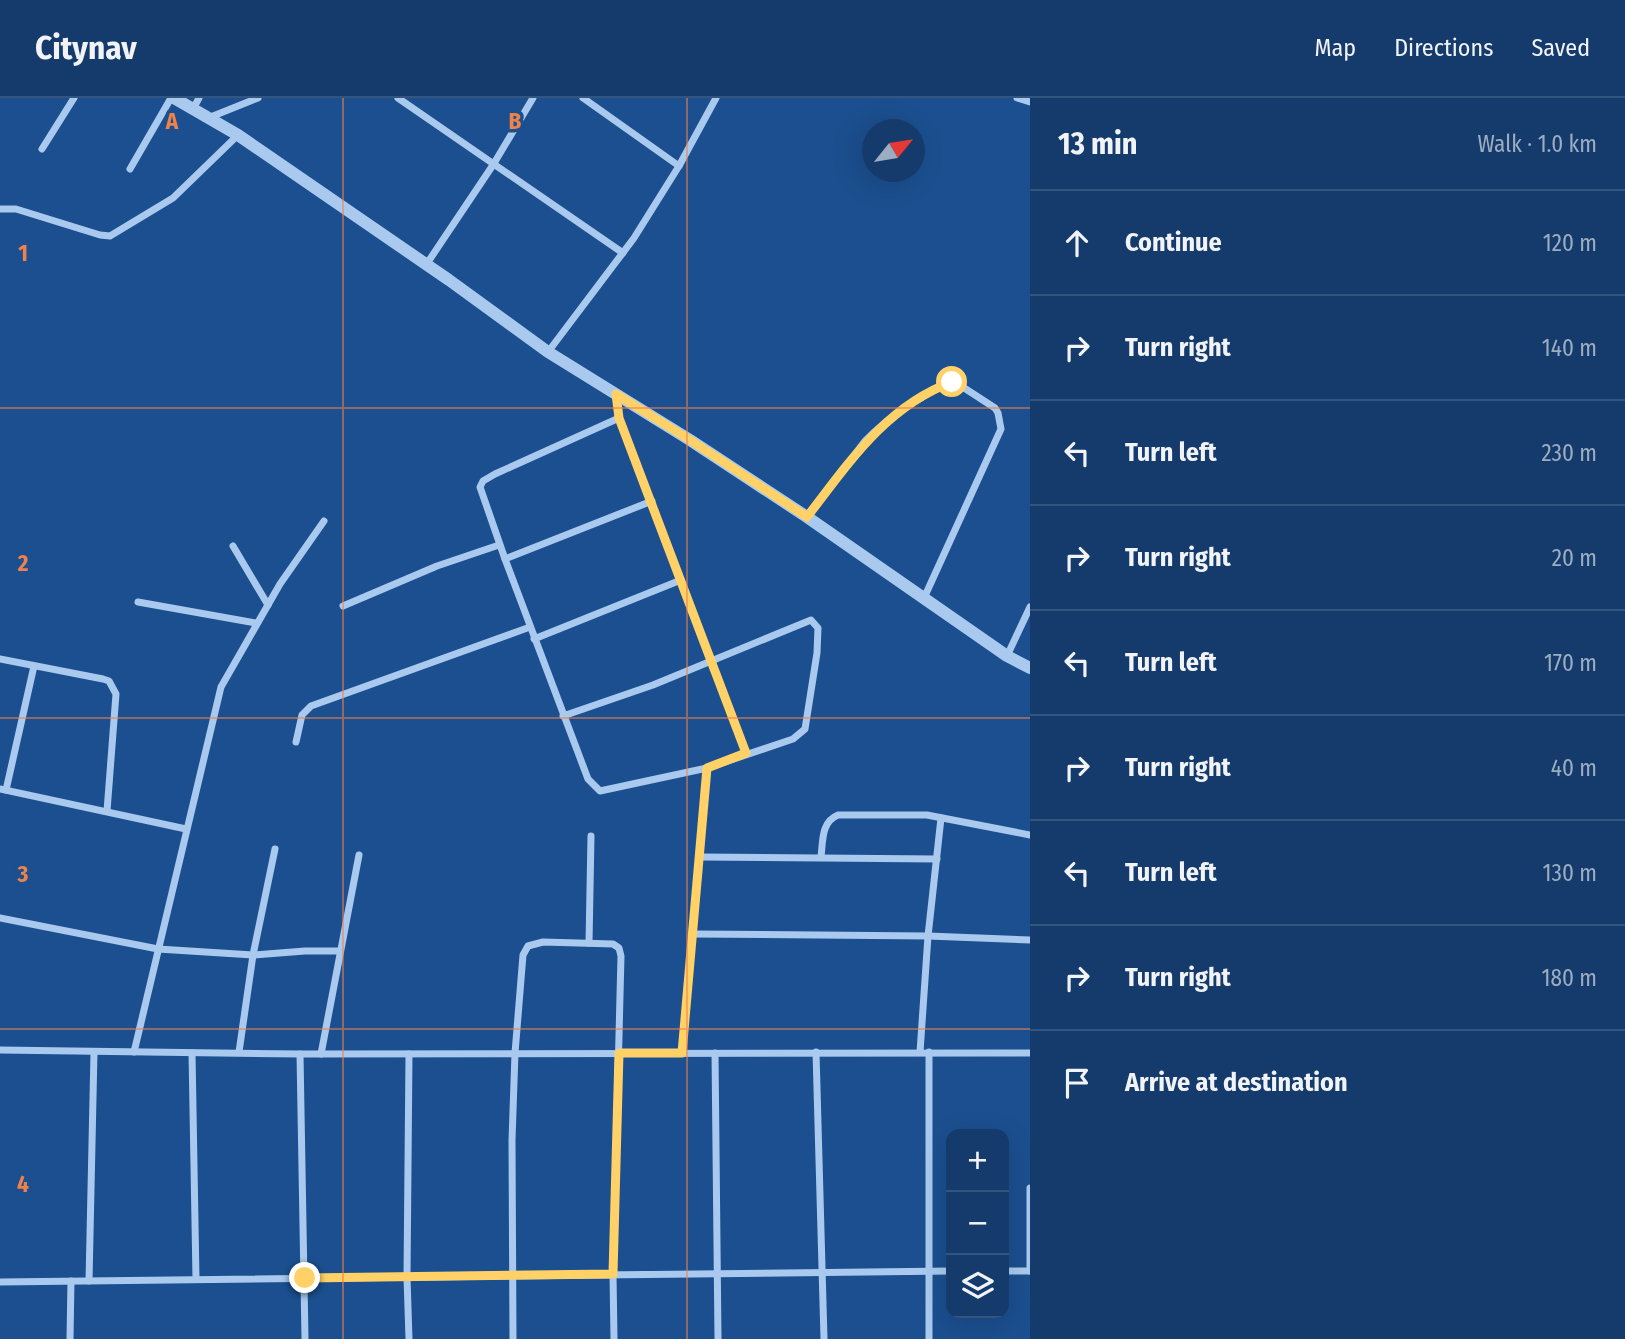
<!DOCTYPE html>
<html lang="en">
<head>
<meta charset="utf-8">
<style>
  body { margin:0; font-family:"Fira Sans Condensed",sans-serif; background:#214673; color:#f1f3f6 }
  .controls { position:absolute; right:21px; bottom:21px; display:grid; overflow:hidden; border-radius:14px; box-shadow:0 7px 28px #0002 }
  .controls button { width:63px; height:63px; display:grid; place-items:center; padding:0; border:0; border-bottom:2px solid #33557e; background:#143b6b; color:#f1f3f6; font:35px sans-serif }
  .compass { position:absolute; left:862px; top:21px; width:63px; height:63px; border-radius:50%; background:#143b6b; box-shadow:0 7px 28px #0002; rotate:60deg }
  .stop { position:absolute; width:21px; height:21px; margin:-16px; border:5px solid #ffd166; border-radius:50%; background:#fff }
  .stop.end { background:#ffd166; border-color:#fff; box-shadow:0 2px 7px #0008 }
  .list { margin:0; padding:0; list-style:none }
  h2 { display:flex; justify-content:space-between; align-items:center; height:91px; margin:0; padding:0 28px; font-size:30px }
  h2 small { font-size:23px; font-weight:400; color:#9dadc1 }
  .list li { display:grid; grid-template-columns:46px 1fr auto; gap:21px; align-items:center; box-sizing:border-box; height:105px; padding:0 28px; border-top:2px solid #33557e }
  .list b { display:block; font-size:26px; white-space:nowrap }
  .list em { font-size:23px; font-style:normal; color:#9dadc1 }
  .icon { flex:none; width:38px; height:38px; fill:none; stroke:currentColor; stroke-width:2; stroke-linecap:round; stroke-linejoin:round }
  .map { position:relative; flex:none; width:1030px; height:1241px; overflow:hidden }
  header { display:flex; align-items:center; gap:42px; box-sizing:border-box; height:98px; padding:0 35px; background:#143b6b; border-bottom:2px solid #33557e }
  header strong { font-size:33px }
  nav { display:flex; gap:38px; margin-inline-start:auto; font-size:24px }
  main { display:flex }
  aside { flex:1; background:#143b6b }
  .map>svg:first-child { display:block }
  .lines { fill:none; stroke-linecap:round; stroke-linejoin:round }
  .minor { stroke:#a9c9ee; stroke-width:7 }
  .tertiary { stroke:#a9c9ee; stroke-width:12 }
  .route { stroke:#ffd166; stroke-width:9 }
  .grid { fill:none; stroke:#ee8249; stroke-width:2; stroke-opacity:0.55 }
  .grid-label { font-size:23px; text-anchor:middle; font-weight:bold; fill:#ee8249; stroke:#1b4f8f; stroke-width:7; stroke-linejoin:round; paint-order:stroke }
</style>
</head>
<body>
<header>
<strong>Citynav</strong>
<nav><a>Map</a><a>Directions</a><a>Saved</a></nav>
</header>
<main>
<div class="map">
<svg width="1030" height="1241" viewBox="0 0 1030 1241">
  <rect width="100%" height="100%" fill="#1b4f8f"/>
  <g class="lines">
    <g class="minor">
      <path d="M 398,0 L 623,155"/>
      <path d="M 583,0 L 679,68"/>
      <path d="M 1017,0 L 1030,4"/>
      <path d="M 193,11 L 199,0"/>
      <path d="M 208,20 L 258,0"/>
      <path d="M 42,51 L 74,0"/>
      <path d="M 130,71 L 171,0"/>
      <path d="M 0,111 L 16,111 L 100,137 L 110,138 L 173,100 L 238,37"/>
      <path d="M 426,167 L 493,67 L 533,0"/>
      <path d="M 548,254 L 634,140 L 679,68 L 716,0"/>
      <path d="M 616,297 L 619,320 L 746,655"/>
      <path d="M 807,419 L 865,343 C 890,318 919,299 950,284 L 955,284 L 995,310 L 998,315 L 1001,331 L 924,500"/>
      <path d="M 233,448 L 268,507"/>
      <path d="M 505,461 L 652,403"/>
      <path d="M 138,504 L 256,525"/>
      <path d="M 343,508 L 437,468 L 499,447"/>
      <path d="M 534,541 L 681,482"/>
      <path d="M 1007,558 L 1030,509"/>
      <path d="M 0,561 L 103,581 L 109,583 L 116,596 L 107,713"/>
      <path d="M 563,618 L 653,587 L 811,522 L 818,530 L 817,555 L 805,631 L 793,641 L 707,670 L 600,693 L 588,681 L 505,461 L 480,389 L 483,383 L 495,376 L 619,320"/>
      <path d="M 296,644 L 302,617 L 311,608 L 530,529"/>
      <path d="M 0,691 L 186,731"/>
      <path d="M 6,692 L 34,568"/>
      <path d="M 700,759 L 937,761"/>
      <path d="M 821,759 C 823,743 821,724 838,717 L 927,717 L 1030,737"/>
      <path d="M 0,820 L 158,851 L 253,857 L 305,853 L 340,853"/>
      <path d="M 693,836 L 928,838 L 1030,842"/>
      <path d="M 589,845 L 591,738"/>
      <path d="M 0,952 L 300,956 L 1030,955"/>
      <path d="M 134,954 L 221,589 L 280,486 L 324,423"/>
      <path d="M 239,954 L 253,857 L 275,751"/>
      <path d="M 816,954 L 824,1241"/>
      <path d="M 920,954 L 928,838 L 941,720"/>
      <path d="M 929,954 L 929,1241"/>
      <path d="M 192,955 L 196,1181"/>
      <path d="M 682,955 L 707,670"/>
      <path d="M 715,955 L 718,1241"/>
      <path d="M 300,956 L 305,1241"/>
      <path d="M 321,956 L 359,757"/>
      <path d="M 409,956 L 407,1179 L 409,1241"/>
      <path d="M 1030,1090 L 1030,1173"/>
      <path d="M 1004,1173 L 1030,1173"/>
      <path d="M 89,1183 L 94,954"/>
      <path d="M 0,1184 L 951,1173"/>
      <path d="M 70,1241 L 71,1183"/>
      <path d="M 513,1241 L 512,1042 L 515,955 L 523,857 L 528,848 L 543,844 L 613,846 L 619,850 L 621,858 L 613,1176 L 614,1241"/>
    </g>
    <path class="tertiary" d="M 174,0 L 238,37 L 449,182 L 548,254 L 690,342 L 807,419 L 1007,558 L 1030,570"/>
  </g>
  <g class="lines">
    <path class="route" d="M 305,1180 L 613,1176 L 619,955 L 682,955 L 707,670 L 746,655 L 619,320 L 616,296 L 690,342 L 807,419 C 848,366 886,308 952,284"/>
  </g>
  <path class="grid" d="M 343,0 L 343,1241M 687,0 L 687,1241M 0,310 L 1030,310M 0,620 L 1030,620M 0,931 L 1030,931"/>
  <g class="grid-label">
    <text x="172" y="31">A</text>
    <text x="515" y="31">B</text>
    <text x="23" y="163">1</text>
    <text x="23" y="473">2</text>
    <text x="23" y="784">3</text>
    <text x="23" y="1094">4</text>
  </g>
</svg>
<div class="controls">
<button>+</button>
<button>−</button>
<button><svg class="icon" aria-label="layers" viewBox="0 0 24 24"><path d="M12 4l9 5-9 5-9-5zM3 14l9 5 9-5"/></svg></button>
</div>
<svg class="compass" viewBox="-18 -18 36 36"><path d="M0-13l5 13h-10z" fill="#e53935"/><path d="M0 13l5-13h-10z" fill="#9dadc1"/></svg>
<div class="stop" style="left:952px;top:284px"></div>
<div class="stop end" style="left:305px;top:1180px"></div>
</div>
<aside>
<h2>13 min<small>Walk · 1.0 km</small></h2>
<ul class="list">
<li><svg class="icon" aria-label="ahead" viewBox="0 0 24 24"><path d="M12 20V5M6 11l6-6 6 6"/></svg><div><b>Continue</b></div><em>120 m</em></li>
<li><svg class="icon" aria-label="right" viewBox="0 0 24 24"><path d="M7 20v-9h11M14 6l5 5-5 5"/></svg><div><b>Turn right</b></div><em>140 m</em></li>
<li><svg class="icon" aria-label="left" viewBox="0 0 24 24"><path d="M17 20v-9H6M10 6l-5 5 5 5"/></svg><div><b>Turn left</b></div><em>230 m</em></li>
<li><svg class="icon" aria-label="right" viewBox="0 0 24 24"><path d="M7 20v-9h11M14 6l5 5-5 5"/></svg><div><b>Turn right</b></div><em>20 m</em></li>
<li><svg class="icon" aria-label="left" viewBox="0 0 24 24"><path d="M17 20v-9H6M10 6l-5 5 5 5"/></svg><div><b>Turn left</b></div><em>170 m</em></li>
<li><svg class="icon" aria-label="right" viewBox="0 0 24 24"><path d="M7 20v-9h11M14 6l5 5-5 5"/></svg><div><b>Turn right</b></div><em>40 m</em></li>
<li><svg class="icon" aria-label="left" viewBox="0 0 24 24"><path d="M17 20v-9H6M10 6l-5 5 5 5"/></svg><div><b>Turn left</b></div><em>130 m</em></li>
<li><svg class="icon" aria-label="right" viewBox="0 0 24 24"><path d="M7 20v-9h11M14 6l5 5-5 5"/></svg><div><b>Turn right</b></div><em>180 m</em></li>
<li><svg class="icon" aria-label="arrive" viewBox="0 0 24 24"><path d="M6 21V4h12l-3 4 3 4H6"/></svg><div><b>Arrive at destination</b></div></li>
</ul>
</aside>
</main>
</body>
</html>
